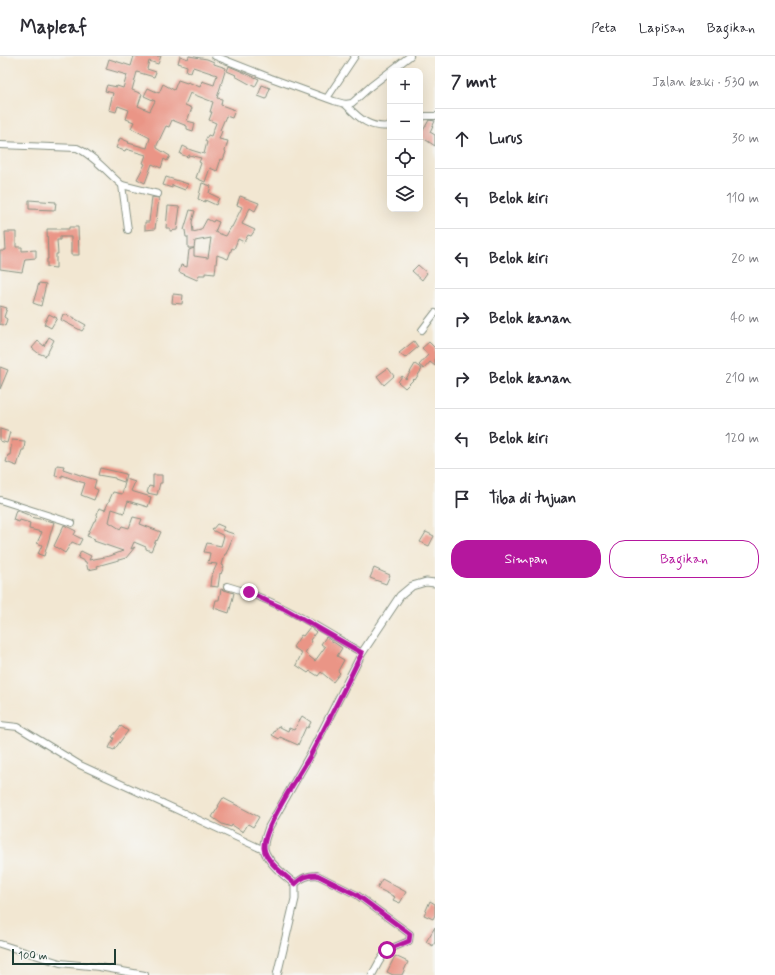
<!DOCTYPE html>
<html lang="id">
<head>
<meta charset="utf-8">
<style>
  body { margin:0; font-family:Mynerve,sans-serif; background:#f7f7f7; color:#2b2b33 }
  .controls { position:absolute; right:12px; top:12px; display:grid; overflow:hidden; border-radius:8px; box-shadow:0 4px 16px #0002 }
  .controls button { width:36px; height:36px; display:grid; place-items:center; padding:0; border:0; border-bottom:1px solid #e1e1e2; background:#fff; color:#2b2b33; font:20px sans-serif }
  .scale { position:absolute; left:12px; bottom:10px; width:104px; box-sizing:border-box; padding-left:4px; border:2px solid #1f3d34; border-top:0; font-size:11px; line-height:14px; white-space:nowrap; color:#1f3d34; -webkit-text-stroke:3px #f6f6f2; paint-order:stroke }
  .stop { position:absolute; width:12px; height:12px; margin:-9px; border:3px solid #b5179e; border-radius:50%; background:#fff }
  .stop.end { background:#b5179e; border-color:#fff; box-shadow:0 1px 4px #0008 }
  .list { margin:0; padding:0; list-style:none }
  h2 { display:flex; justify-content:space-between; align-items:center; height:52px; margin:0; padding:0 16px; font-size:17px }
  h2 small { font-size:13px; font-weight:400; color:#7c7c81 }
  .list li { display:grid; grid-template-columns:26px 1fr auto; gap:12px; align-items:center; box-sizing:border-box; height:60px; padding:0 16px; border-top:1px solid #e1e1e2 }
  .list b { display:block; font-size:15px; white-space:nowrap }
  .list em { font-size:13px; font-style:normal; color:#7c7c81 }
  .actions { display:flex; gap:8px; padding:12px 16px }
  .actions a { flex:1; padding:9px 0; border:1px solid #b5179e; border-radius:16px; text-align:center; font-size:14px; color:#b5179e }
  .actions .main { background:#b5179e; color:#fff }
  .icon { flex:none; width:22px; height:22px; fill:none; stroke:currentColor; stroke-width:2; stroke-linecap:round; stroke-linejoin:round }
  .map { position:relative; flex:none; width:435px; height:919px; overflow:hidden }
  header { display:flex; align-items:center; gap:24px; box-sizing:border-box; height:56px; padding:0 20px; background:#fff; border-bottom:1px solid #e1e1e2 }
  header strong { font-size:19px }
  nav { display:flex; gap:22px; margin-inline-start:auto; font-size:14px }
  main { display:flex }
  aside { flex:1; background:#fff }
  .map>svg:first-child { display:block }
  .building { fill:#ea9586 }
  .lines { fill:none; stroke-linecap:round; stroke-linejoin:round }
  .minor-casing { stroke:#889283; stroke-width:8 }
  .tertiary-casing { stroke:#889283; stroke-width:9 }
  .minor { stroke:#fff; stroke-width:6 }
  .tertiary { stroke:#fff; stroke-width:7 }
  .route { stroke:#b5179e; stroke-width:5 }
</style>
</head>
<body>
<header>
<strong>Mapleaf</strong>
<nav><a>Peta</a><a>Lapisan</a><a>Bagikan</a></nav>
</header>
<main>
<div class="map">
<svg width="435" height="919" viewBox="0 0 435 919">
  <rect width="100%" height="100%" fill="#f6f6f2"/>
  <filter id="ink" filterUnits="userSpaceOnUse"><feTurbulence type="fractalNoise" baseFrequency=".025" numOctaves="2"/><feDisplacementMap in="SourceGraphic" scale="8" xChannelSelector="R" yChannelSelector="G"/><feConvolveMatrix kernelMatrix="1 2 1 2 8 2 1 2 1" color-interpolation-filters="sRGB"/></filter>
  <filter id="wash" filterUnits="userSpaceOnUse"><feTurbulence type="fractalNoise" baseFrequency=".012" numOctaves="4" result="noise"/><feDisplacementMap in="SourceGraphic" scale="16" xChannelSelector="R" yChannelSelector="G"/><feGaussianBlur stdDeviation="0.9" result="paint"/><feColorMatrix in="noise" values="0 0 0 0 0 0 0 0 0 0 0 0 0 0 0 0 0 1.4 0 .05"/><feComposite in="paint" operator="in"/></filter>
  <g filter="url(#wash)">
    <rect width="100%" height="100%" fill="#f2e7d2"/>
    <g id="blocks">
      <g class="building">
        <path d="M 134,0 L 161,0 L 158,8 L 149,5 L 147,13 L 156,16 L 154,21 L 137,16 L 132,34 L 142,38 L 138,50 L 150,55 L 155,45 L 144,40 L 148,32 L 159,37 L 163,28 L 174,34 L 178,24 L 187,27 L 188,26 L 200,31 L 202,25 L 214,29 L 217,19 L 193,11 L 191,17 L 186,16 L 187,10 L 178,7 L 180,0 L 188,3 L 189,0 L 207,3 L 214,6 L 214,8 L 226,12 L 217,42 L 222,43 L 221,49 L 235,54 L 232,62 L 226,60 L 220,74 L 222,75 L 219,83 L 228,85 L 225,95 L 226,96 L 223,104 L 221,103 L 217,115 L 210,112 L 205,126 L 196,122 L 201,107 L 199,106 L 201,102 L 189,99 L 188,101 L 180,98 L 183,90 L 191,94 L 204,98 L 207,86 L 205,85 L 208,79 L 211,80 L 216,67 L 209,64 L 212,56 L 210,56 L 213,46 L 190,37 L 185,49 L 192,52 L 187,65 L 195,67 L 193,75 L 187,73 L 187,70 L 172,64 L 169,71 L 166,70 L 157,89 L 157,92 L 170,100 L 167,105 L 164,103 L 161,112 L 152,108 L 145,127 L 137,123 L 145,108 L 143,107 L 146,99 L 126,93 L 125,95 L 116,92 L 120,82 L 129,86 L 128,87 L 147,92 L 150,82 L 131,72 L 134,66 L 126,63 L 129,54 L 118,50 L 116,56 L 109,54 L 113,37 L 105,35 L 107,29 L 117,31 L 117,30 L 123,32 L 127,19 L 106,13 L 109,3 L 131,10 Z"/>
        <path d="M 229,10 L 259,23 L 255,31 L 235,20 L 236,19 L 227,15 Z"/>
        <path d="M 262,29 L 270,32 L 266,43 L 258,40 Z"/>
        <path d="M 429,64 L 435,65 L 430,76 L 435,79 L 435,90 L 420,80 Z"/>
        <path d="M 166,121 L 188,128 L 185,134 L 172,129 L 172,132 L 163,129 Z"/>
        <path d="M 202,127 L 211,130 L 209,137 L 219,142 L 216,149 L 205,144 L 205,146 L 198,143 Z"/>
        <path d="M 240,140 L 259,147 L 255,155 L 250,152 L 242,168 L 255,174 L 251,180 L 248,179 L 244,186 L 238,183 L 234,193 L 232,192 L 228,203 L 217,199 L 215,218 L 205,217 L 205,219 L 199,219 L 197,224 L 179,216 L 181,209 L 187,211 L 189,194 L 194,192 L 194,200 L 208,202 L 211,182 L 195,185 L 194,192 L 188,192 L 188,181 L 186,181 L 185,174 L 184,174 L 190,154 L 195,155 L 192,166 L 193,176 L 201,174 L 207,163 L 213,166 L 214,164 L 219,166 L 215,176 L 226,180 L 231,171 L 232,171 L 242,151 L 237,149 Z"/>
        <path d="M 152,141 L 159,142 L 155,173 L 145,174 L 145,166 L 149,166 Z"/>
        <path d="M 29,144 L 56,146 L 55,154 L 29,153 Z"/>
        <path d="M 168,150 L 180,151 L 177,174 L 170,175 L 170,172 L 166,172 Z"/>
        <path d="M 69,171 L 78,171 L 79,199 L 71,199 L 71,181 L 60,181 L 60,184 L 57,184 L 58,198 L 56,198 L 56,212 L 47,211 L 47,203 L 48,203 L 47,173 L 69,173 Z"/>
        <path d="M 5,176 L 16,176 L 16,191 L 22,191 L 22,195 L 36,194 L 36,202 L 25,203 L 22,216 L 0,213 L 0,195 L 4,195 L 4,194 L 6,194 Z"/>
        <path d="M 418,209 L 427,217 L 422,224 L 412,215 Z"/>
        <path d="M 39,227 L 46,228 L 41,250 L 33,247 Z"/>
        <path d="M 173,238 L 183,239 L 182,248 L 172,247 Z"/>
        <path d="M 0,250 L 7,252 L 4,261 L 7,263 L 5,270 L 1,268 L 0,269 Z"/>
        <path d="M 49,258 L 57,262 L 51,272 L 44,268 Z"/>
        <path d="M 63,258 L 72,261 L 86,269 L 82,275 L 61,264 Z"/>
        <path d="M 49,281 L 54,284 L 46,300 L 38,297 L 32,292 L 38,285 L 44,290 Z"/>
        <path d="M 414,285 L 418,291 L 405,302 L 399,297 Z"/>
        <path d="M 429,286 L 435,292 L 435,310 L 430,306 L 424,313 L 419,309 L 428,299 L 422,292 Z"/>
        <path d="M 415,308 L 422,313 L 415,324 L 414,323 L 405,332 L 398,326 L 402,320 L 406,323 Z"/>
        <path d="M 0,311 L 8,314 L 0,333 Z"/>
        <path d="M 388,312 L 394,320 L 384,329 L 377,320 Z"/>
        <path d="M 0,373 L 10,376 L 7,387 L 0,385 Z"/>
        <path d="M 12,384 L 25,385 L 24,394 L 22,394 L 17,410 L 6,406 L 8,399 L 10,399 Z"/>
        <path d="M 57,409 L 64,410 L 63,413 L 83,420 L 96,424 L 94,432 L 98,434 L 94,444 L 81,439 L 85,427 L 81,426 L 62,419 L 62,421 L 55,420 Z"/>
        <path d="M 100,412 L 126,418 L 124,426 L 115,423 L 115,422 L 98,419 Z"/>
        <path d="M 153,419 L 162,419 L 162,427 L 160,427 L 157,439 L 147,437 L 149,430 L 153,431 Z"/>
        <path d="M 126,423 L 135,426 L 131,435 L 151,441 L 148,451 L 128,445 L 124,457 L 112,453 L 109,466 L 120,473 L 122,470 L 129,472 L 133,461 L 142,463 L 140,468 L 161,476 L 157,485 L 156,484 L 151,495 L 146,493 L 146,491 L 134,486 L 131,493 L 135,491 L 126,502 L 97,510 L 98,512 L 88,514 L 86,506 L 78,502 L 81,495 L 91,500 L 89,504 L 110,500 L 123,495 L 94,485 L 95,483 L 87,480 L 94,465 L 95,465 L 99,452 L 105,454 L 113,436 L 122,438 Z"/>
        <path d="M 16,454 L 31,460 L 30,461 L 54,466 L 44,500 L 38,498 L 42,489 L 37,487 L 42,476 L 29,473 L 30,467 L 20,464 L 19,466 L 13,464 Z"/>
        <path d="M 217,468 L 224,471 L 222,474 L 234,478 L 226,498 L 225,498 L 222,509 L 224,510 L 221,518 L 220,517 L 218,531 L 210,530 L 211,521 L 217,508 L 208,507 L 210,497 L 204,496 L 207,487 L 221,490 L 224,480 L 212,474 Z"/>
        <path d="M 64,469 L 76,475 L 74,479 L 82,483 L 79,489 L 72,486 L 65,497 L 54,490 Z"/>
        <path d="M 426,476 L 434,480 L 429,490 L 420,486 Z"/>
        <path d="M 374,512 L 390,519 L 386,528 L 370,522 Z"/>
        <path d="M 221,533 L 234,537 L 229,557 L 214,552 L 216,544 L 219,544 Z"/>
        <path d="M 310,571 L 316,576 L 310,584 L 312,585 L 305,597 L 315,605 L 325,591 L 321,588 L 326,581 L 342,592 L 337,600 L 344,604 L 338,615 L 340,617 L 333,626 L 321,616 L 318,620 L 310,615 L 308,617 L 296,609 L 302,597 L 293,591 L 301,579 L 303,580 Z"/>
        <path d="M 302,660 L 311,666 L 308,672 L 306,671 L 298,689 L 280,681 L 279,683 L 272,679 L 278,670 L 288,675 L 289,672 L 294,674 Z"/>
        <path d="M 121,670 L 128,675 L 114,694 L 109,692 L 114,682 L 112,681 Z"/>
        <path d="M 223,742 L 259,761 L 253,771 L 248,768 L 243,776 L 232,769 L 231,771 L 222,768 L 212,761 L 219,750 L 218,750 Z"/>
        <path d="M 382,823 L 406,836 L 400,847 L 393,844 L 395,841 L 377,832 Z"/>
        <path d="M 430,845 L 435,848 L 435,859 L 433,863 L 424,859 Z"/>
        <path d="M 435,871 L 435,886 L 433,890 L 426,886 Z"/>
        <path d="M 395,900 L 408,906 L 402,919 L 393,919 L 387,916 Z"/>
      </g>
    </g>
  </g>
  <g filter="url(#ink)">
    <use href="#blocks" fill-opacity="0" stroke="#889283" stroke-width="1"/>
    <g class="lines">
      <g class="minor-casing">
        <g id="minor">
          <path d="M 215,0 L 271,22 L 334,45 L 345,48 L 352,47 L 371,30 L 410,0"/>
          <path d="M 327,42 L 355,0"/>
          <path d="M 345,48 C 359,62 369,73 390,70"/>
          <path d="M 420,61 L 426,60 L 435,60"/>
          <path d="M 0,89 L 77,92 C 93,99 109,118 122,129 L 128,174"/>
          <path d="M 122,129 L 158,138"/>
          <path d="M 422,274 L 435,257"/>
          <path d="M 0,444 L 72,467"/>
          <path d="M 227,530 C 276,543 319,572 362,597"/>
          <path d="M 0,669 L 18,671 L 80,709 L 264,794"/>
          <path d="M 295,828 C 302,822 307,819 317,819 L 357,839 L 410,878 L 409,885 L 387,894 L 379,906 L 372,919"/>
          <path d="M 0,888 L 60,907 L 99,911 L 145,919"/>
        </g>
      </g>
      <g class="tertiary-casing">
        <path id="tertiary" d="M 277,919 L 295,843 L 295,828 C 285,820 267,806 264,793 C 263,785 267,778 269,771 L 310,699 L 362,597 L 400,540 L 412,530 L 426,526 L 435,527"/>
      </g>
      <use href="#minor" class="minor"/>
      <use href="#tertiary" class="tertiary"/>
    </g>
  </g>
  <g class="lines" filter="url(#ink)">
    <path class="route" d="M 249,536 L 269,546 L 285,553 L 362,597 C 345,632 328,666 310,700 C 299,720 263,772 264,792 C 265,805 286,820 295,828 C 302,821 307,819 317,819 L 357,839 L 410,878 L 409,885 L 387,894"/>
  </g>
</svg>
<div class="controls">
<button>+</button>
<button>−</button>
<button><svg class="icon" aria-label="locate" viewBox="0 0 24 24"><circle cx="12" cy="12" r="6"/><path d="M12 2v4M12 18v4M2 12h4M18 12h4"/></svg></button>
<button><svg class="icon" aria-label="layers" viewBox="0 0 24 24"><path d="M12 4l9 5-9 5-9-5zM3 14l9 5 9-5"/></svg></button>
</div>
<div class="scale">100 m</div>
<div class="stop" style="left:387px;top:894px"></div>
<div class="stop end" style="left:249px;top:536px"></div>
</div>
<aside>
<h2>7 mnt<small>Jalan kaki · 530 m</small></h2>
<ul class="list">
<li><svg class="icon" aria-label="ahead" viewBox="0 0 24 24"><path d="M12 20V5M6 11l6-6 6 6"/></svg><div><b>Lurus</b></div><em>30 m</em></li>
<li><svg class="icon" aria-label="left" viewBox="0 0 24 24"><path d="M17 20v-9H6M10 6l-5 5 5 5"/></svg><div><b>Belok kiri</b></div><em>110 m</em></li>
<li><svg class="icon" aria-label="left" viewBox="0 0 24 24"><path d="M17 20v-9H6M10 6l-5 5 5 5"/></svg><div><b>Belok kiri</b></div><em>20 m</em></li>
<li><svg class="icon" aria-label="right" viewBox="0 0 24 24"><path d="M7 20v-9h11M14 6l5 5-5 5"/></svg><div><b>Belok kanan</b></div><em>40 m</em></li>
<li><svg class="icon" aria-label="right" viewBox="0 0 24 24"><path d="M7 20v-9h11M14 6l5 5-5 5"/></svg><div><b>Belok kanan</b></div><em>210 m</em></li>
<li><svg class="icon" aria-label="left" viewBox="0 0 24 24"><path d="M17 20v-9H6M10 6l-5 5 5 5"/></svg><div><b>Belok kiri</b></div><em>120 m</em></li>
<li><svg class="icon" aria-label="arrive" viewBox="0 0 24 24"><path d="M6 21V4h12l-3 4 3 4H6"/></svg><div><b>Tiba di tujuan</b></div></li>
</ul>
<div class="actions"><a class="main">Simpan</a><a>Bagikan</a></div>
</aside>
</main>
</body>
</html>
